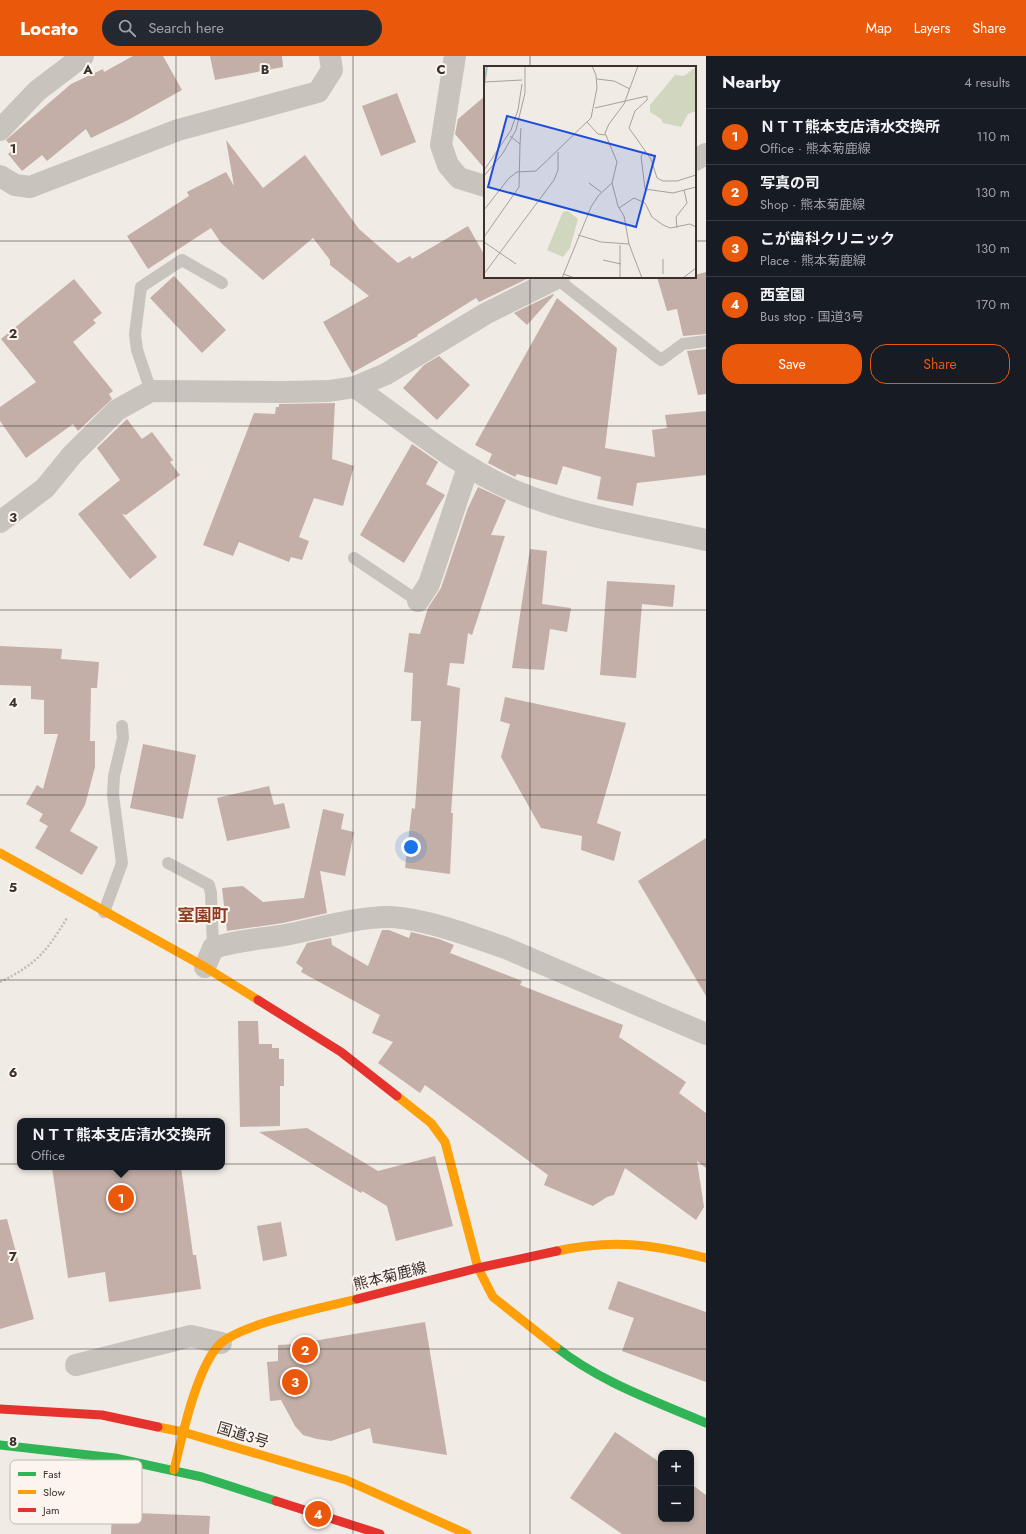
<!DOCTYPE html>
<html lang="en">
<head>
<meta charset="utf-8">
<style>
  body { margin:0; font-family:Jost,"Noto Sans JP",sans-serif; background:#242831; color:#f1f3f6 }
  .controls { position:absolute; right:12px; bottom:12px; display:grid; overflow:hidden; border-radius:8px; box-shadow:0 2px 6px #0003 }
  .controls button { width:36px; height:36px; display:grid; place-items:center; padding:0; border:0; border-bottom:1px solid #363941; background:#171b24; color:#f1f3f6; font:20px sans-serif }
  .you { position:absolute; left:411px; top:791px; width:14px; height:14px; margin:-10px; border:3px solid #fff; border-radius:50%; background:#1a73e8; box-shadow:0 0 0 6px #1a73e833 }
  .badge { display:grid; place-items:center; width:26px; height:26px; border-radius:50%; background:#ea580c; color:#fff; font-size:13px; font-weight:700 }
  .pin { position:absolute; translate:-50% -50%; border:2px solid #fff; box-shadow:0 1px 4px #0006 }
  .popup { position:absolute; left:17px; top:1062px; width:208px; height:52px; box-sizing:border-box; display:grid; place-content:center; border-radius:8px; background:#171b24; filter:drop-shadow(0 1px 3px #0005); font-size:13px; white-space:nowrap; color:#9ea1a6 }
  .popup b { font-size:15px; color:#f1f3f6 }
  .popup::after { content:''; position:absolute; left:50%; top:100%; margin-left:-8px; border:8px solid transparent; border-top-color:#171b24 }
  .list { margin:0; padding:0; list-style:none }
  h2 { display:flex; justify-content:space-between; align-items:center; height:52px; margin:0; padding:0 16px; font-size:17px }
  h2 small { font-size:13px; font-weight:400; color:#9ea1a6 }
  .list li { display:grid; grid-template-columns:26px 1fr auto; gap:12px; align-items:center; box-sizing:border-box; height:56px; padding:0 16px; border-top:1px solid #363941 }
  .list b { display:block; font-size:15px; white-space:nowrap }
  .list p { margin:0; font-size:13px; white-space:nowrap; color:#9ea1a6 }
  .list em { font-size:13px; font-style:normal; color:#9ea1a6 }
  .actions { display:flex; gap:8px; padding:12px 16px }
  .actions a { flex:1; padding:9px 0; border:1px solid #ea580c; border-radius:16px; text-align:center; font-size:14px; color:#ea580c }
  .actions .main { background:#ea580c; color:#fff }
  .icon { flex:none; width:22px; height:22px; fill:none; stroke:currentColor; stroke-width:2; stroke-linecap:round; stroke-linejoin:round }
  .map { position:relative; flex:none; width:706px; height:1478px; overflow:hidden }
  header { display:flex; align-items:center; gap:24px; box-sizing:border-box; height:56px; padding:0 20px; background:#ea580c; color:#fff }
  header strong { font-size:19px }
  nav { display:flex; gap:22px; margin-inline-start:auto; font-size:14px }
  .search { width:280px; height:36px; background:#242831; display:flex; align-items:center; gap:10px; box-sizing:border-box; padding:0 14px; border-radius:22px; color:#9ea1a6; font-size:15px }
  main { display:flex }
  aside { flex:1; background:#171b24 }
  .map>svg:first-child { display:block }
  .building { fill:#c3afa7 }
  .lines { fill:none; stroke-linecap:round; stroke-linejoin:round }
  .path { stroke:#c2bbb6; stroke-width:2.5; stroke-dasharray:2 2; stroke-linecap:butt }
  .lane { stroke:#c9c3be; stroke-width:12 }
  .street { stroke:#c9c3be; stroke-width:22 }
  .fast { stroke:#30b455; stroke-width:9 }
  .slow { stroke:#ff9f0a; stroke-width:9 }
  .jam { stroke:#e5322d; stroke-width:9 }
  .grid { fill:none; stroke:#3b302b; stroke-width:1; stroke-opacity:0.55 }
  .labels { text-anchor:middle; stroke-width:4; stroke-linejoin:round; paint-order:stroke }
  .street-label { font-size:15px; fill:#3b302b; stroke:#fbf5ee }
  .quarter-label { font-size:17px; font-weight:bold; fill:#8c3b22; stroke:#fbf5ee }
  .inset-river { fill:none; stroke:#a1c2c1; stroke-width:2 }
  .inset-road { fill:none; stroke:#a8a09b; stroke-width:1 }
  .view { fill:#1d4ed8; fill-opacity:0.15; stroke:#1d4ed8; stroke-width:2 }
  .inset-edge { fill:none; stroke:#3b302b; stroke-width:2 }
  .key { fill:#fbf5ee; stroke:#c1bab4; stroke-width:1 }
  .key-label { font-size:11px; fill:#3b302b }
  .grid-label { font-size:13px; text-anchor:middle; font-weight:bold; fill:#3b302b; stroke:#fbf5ee; stroke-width:4; stroke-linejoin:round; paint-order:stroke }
</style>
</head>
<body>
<header>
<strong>Locato</strong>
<div class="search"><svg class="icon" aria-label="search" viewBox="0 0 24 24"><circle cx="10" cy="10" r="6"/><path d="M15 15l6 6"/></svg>Search here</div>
<nav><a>Map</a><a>Layers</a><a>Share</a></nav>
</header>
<main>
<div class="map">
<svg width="706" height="1478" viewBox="0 0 706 1478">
  <rect width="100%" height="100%" fill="#f0ebe5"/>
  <g class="building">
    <path d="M 133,0 L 163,0 L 182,34 L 128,64 L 91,82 L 86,73 L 47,105 L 42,99 L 22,115 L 8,98 L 14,93 L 6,84 L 71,28 L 103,13 L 104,16 Z"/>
    <path d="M 210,0 L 282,0 L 283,11 L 215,24 Z"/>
    <path d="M 397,37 L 416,86 L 381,100 L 362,50 Z"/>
    <path d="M 485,40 L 485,113 L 455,78 L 458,63 Z"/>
    <path d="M 226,84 L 263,132 L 305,99 L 359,173 L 398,207 L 410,200 L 412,203 L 468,170 L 485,200 L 485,221 L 531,221 L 479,246 L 476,242 L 417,279 L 418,280 L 352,317 L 323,266 L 369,240 L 330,209 L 330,204 L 313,182 L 263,224 L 221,187 L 211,172 L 148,213 L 127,180 L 189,140 L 187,136 L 226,116 L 234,130 Z"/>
    <path d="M 706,216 L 706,278 L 683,280 L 677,253 L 667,255 L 657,221 L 695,221 L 695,219 Z"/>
    <path d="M 174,220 L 226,274 L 202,297 L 150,242 Z"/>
    <path d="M 74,223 L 102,257 L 93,264 L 96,267 L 73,286 L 113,335 L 109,338 L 112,343 L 78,375 L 73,368 L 26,402 L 0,365 L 0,351 L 36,326 L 1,283 Z"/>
    <path d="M 553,238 L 554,239 L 527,269 L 514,257 Z"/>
    <path d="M 557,242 L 617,292 L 605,392 L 655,401 L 652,374 L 667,372 L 665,359 L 706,355 L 706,419 L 637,427 L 633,450 L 597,443 L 601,421 L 563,410 L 557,429 L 517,418 L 515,421 L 488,407 L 492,398 L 475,389 Z"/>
    <path d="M 706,293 L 706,338 L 698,339 L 687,295 Z"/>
    <path d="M 439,300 L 470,329 L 437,364 L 403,332 L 424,309 Z"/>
    <path d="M 335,347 L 332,403 L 354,410 L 343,450 L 314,442 L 299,481 L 309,485 L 302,504 L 291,501 L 289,506 L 239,486 L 233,500 L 203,489 L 254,357 L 275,358 L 276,351 L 279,351 L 279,348 Z"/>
    <path d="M 127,363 L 142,383 L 152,376 L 173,404 L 170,406 L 180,419 L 126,459 L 122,458 L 157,501 L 130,523 L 78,458 L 120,424 L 97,392 Z"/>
    <path d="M 412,388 L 438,406 L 426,428 L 445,439 L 404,507 L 360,479 Z"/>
    <path d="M 478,431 L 506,444 L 491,479 L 505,480 L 472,579 L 468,577 L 464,608 L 450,607 L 447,629 L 460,632 L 451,757 L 453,757 L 450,818 L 405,812 L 412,752 L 415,753 L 421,665 L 411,665 L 413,617 L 404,616 L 409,577 L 420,578 L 428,552 L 441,532 L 468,452 Z"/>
    <path d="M 530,493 L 547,495 L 542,548 L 571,552 L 567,576 L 550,573 L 544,614 L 512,612 Z"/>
    <path d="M 607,525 L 675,529 L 673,551 L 642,548 L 636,622 L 600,619 Z"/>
    <path d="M 0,590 L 62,593 L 61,603 L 99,606 L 97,632 L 91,632 L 90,685 L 95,685 L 95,711 L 85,749 L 70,775 L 98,791 L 82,819 L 35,792 L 48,770 L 39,765 L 43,758 L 26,748 L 37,729 L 43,733 L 58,678 L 44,678 L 44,644 L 31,643 L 31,630 L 0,629 Z"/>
    <path d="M 505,641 L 626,667 L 597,767 L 621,776 L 614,805 L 581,794 L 582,780 L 541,772 L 501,701 L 510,668 L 500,665 Z"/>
    <path d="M 143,688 L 196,699 L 183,763 L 130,752 Z"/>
    <path d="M 269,730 L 274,749 L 284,747 L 290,772 L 227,785 L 217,742 Z"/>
    <path d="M 323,753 L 344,758 L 341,773 L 354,776 L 345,820 L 320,815 L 327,857 L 283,867 L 227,875 L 222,832 L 243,830 L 263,846 L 304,842 Z"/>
    <path d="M 706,782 L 706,940 L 638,825 Z"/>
    <path d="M 382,874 L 389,874 L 409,882 L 411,876 L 439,883 L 454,889 L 450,897 L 522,925 L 520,929 L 623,969 L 619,981 L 686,1026 L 679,1037 L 706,1057 L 706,1112 L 697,1105 L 704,1151 L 696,1164 L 625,1112 L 614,1139 L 607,1141 L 593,1150 L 544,1129 L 548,1119 L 425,1029 L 420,1037 L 378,1007 L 393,986 L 372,977 L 380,959 L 301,916 L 303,912 L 296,907 L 307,887 L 331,882 L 332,889 L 368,910 Z"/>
    <path d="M 238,965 L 258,965 L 259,988 L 272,988 L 272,992 L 279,992 L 279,1003 L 284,1003 L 284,1030 L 280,1030 L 280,1070 L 240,1071 Z"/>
    <path d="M 307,1072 L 378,1115 L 435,1100 L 453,1170 L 396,1185 L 387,1150 L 362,1135 L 361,1137 L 259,1076 Z"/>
    <path d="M 52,1111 L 181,1111 L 193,1199 L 196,1199 L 201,1233 L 109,1246 L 105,1216 L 68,1222 Z"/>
    <path d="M 7,1163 L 34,1263 L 0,1273 L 0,1164 Z"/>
    <path d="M 281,1166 L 287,1200 L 263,1205 L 257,1170 Z"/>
    <path d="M 618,1225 L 706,1256 L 706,1326 L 622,1295 L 634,1262 L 608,1253 Z"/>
    <path d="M 425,1266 L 447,1399 L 373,1387 L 370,1372 L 331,1385 L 317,1383 L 303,1379 L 295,1370 L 281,1344 L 270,1345 L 267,1306 L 278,1305 L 278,1289 L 298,1288 L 297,1285 L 319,1284 Z"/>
    <path d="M 615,1376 L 661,1407 L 661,1463 L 691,1463 L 691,1428 L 706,1439 L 706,1478 L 622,1478 L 570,1442 Z"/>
    <path d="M 112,1456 L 210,1460 L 209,1478 L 111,1478 Z"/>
  </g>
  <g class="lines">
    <path class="path" d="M 0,926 C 37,908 46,896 67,862"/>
    <g class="lane">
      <path d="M 557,223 L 661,304 L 683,288 L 706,285"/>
      <path d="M 151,335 L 137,294 L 135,278 L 141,231 L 182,204 L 222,227"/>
      <path d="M 354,502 L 418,545"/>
      <path d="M 168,807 L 209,829 L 211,837 L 213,892"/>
      <path d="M 104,856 L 122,807 L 113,739 L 114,720 L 123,682 L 122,670"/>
    </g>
    <g class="street">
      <path d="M 455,0 L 441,89 L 448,109 L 459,122 L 485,130"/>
      <path d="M 0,74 L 37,35 L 83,0"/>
      <path d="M 695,104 L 706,98"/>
      <path d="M 0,120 L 15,129 L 30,131 L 178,74 L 318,36 L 332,14 L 330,0"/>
      <path d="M 355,331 C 407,367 457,410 515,435 C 576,460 642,470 706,484"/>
      <path d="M 0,466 L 45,432 L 72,399 L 117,354 L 151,335 L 284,336 L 329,335 L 355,331 L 386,318 L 485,258 L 559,221"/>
      <path d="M 418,545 L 429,528 L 468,411"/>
      <path d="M 205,911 L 213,892 C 237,884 261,883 285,879 C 317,873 359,860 391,861 C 427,863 474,881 508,893 L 706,978"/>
      <path d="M 76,1309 L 191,1280 L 221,1287"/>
    </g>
    <g class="fast">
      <path d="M 556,1291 C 600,1326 655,1345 706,1367"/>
      <path d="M 0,1389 L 115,1402 L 202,1421 L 276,1445"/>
    </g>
    <g class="slow">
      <path d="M 0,797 L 205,911 L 258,944"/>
      <path d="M 397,1040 L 431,1067 L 445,1086 L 478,1212 L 493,1241 L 556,1291"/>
      <path d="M 557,1195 C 612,1183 652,1188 706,1202"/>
      <path d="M 158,1371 L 183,1376 L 346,1424 L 467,1478"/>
      <path d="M 174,1414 C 182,1381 197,1309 221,1287 C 244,1267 325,1251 357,1243"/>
    </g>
    <g class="jam">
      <path d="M 258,944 L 341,996 L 397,1040"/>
      <path d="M 357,1243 L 478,1212 L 557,1195"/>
      <path d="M 0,1353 L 102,1359 L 158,1371"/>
      <path d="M 276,1445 L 380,1478"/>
    </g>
  </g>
  <path class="grid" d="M 176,0 L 176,1478M 353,0 L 353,1478M 530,0 L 530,11M 0,185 L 485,185M 695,185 L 706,185M 530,221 L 530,1478M 0,370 L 706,370M 0,554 L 706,554M 0,739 L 706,739M 0,924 L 706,924M 0,1108 L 706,1108M 0,1293 L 706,1293"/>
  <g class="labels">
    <g class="street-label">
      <text transform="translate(390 1220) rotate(-14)" y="5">熊本菊鹿線</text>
      <text transform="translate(243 1379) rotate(17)" y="5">国道3号</text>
    </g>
    <g class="quarter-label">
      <text x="203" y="865">室園町</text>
    </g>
  </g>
  <g transform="translate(484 10)">
    <rect width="212" height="212" fill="#f0ebe5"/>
    <path d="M 212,1 L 212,45 L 204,48 L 197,61 L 179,57 L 177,53 L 166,46 L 166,39 L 191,9 L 200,10 ZM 84,145 L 94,153 L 86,182 L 79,191 L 63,184 L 79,146 Z" fill="#d1d6bf"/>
    <path class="inset-river" d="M 0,19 L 3,0"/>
    <path class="inset-road" d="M 154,0 L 140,38 L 125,58 L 121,67 L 133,96 L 128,117 L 134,140 L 140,150 L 145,178 L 158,212M 113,13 L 130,15 L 146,23M 0,16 L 38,14M 111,42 L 163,30 L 163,34 L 151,45 L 145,62 L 167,93 L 173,112 L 179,115 L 193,115 L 212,109M 103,56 L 114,68 L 121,69M 36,78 L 37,62M 161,85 L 157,90 L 161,123 L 189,127 L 212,121M 1,103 L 27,64 L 34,44 L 38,18M 0,110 L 19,87 L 32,64 L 41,27 L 41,0M 105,117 L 117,126M 135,142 L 150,132 L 161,137 L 168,151 L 179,159 L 186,162 L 206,158 L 212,161M 0,144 L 25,112 L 33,106 L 52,105 L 107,52 L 113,22 L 112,9 L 108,0M 193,162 L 192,151 L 203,137 L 200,124M 94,169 L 117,176 L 145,178M 0,171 L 35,121 L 36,78 L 26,70M 0,176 L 32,198M 179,193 L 179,208M 119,194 L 137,198M 0,208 L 70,114 L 74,104 L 74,86M 79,208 L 91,212M 78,212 L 107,141 L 114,130 L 128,117M 136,212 L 136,179M 199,212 L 212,202"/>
    <path class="view" d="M 23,50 L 171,90 L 152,161 L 4,121 Z"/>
    <rect width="212" height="212" class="inset-edge"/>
  </g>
  <rect x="10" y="1404" width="132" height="64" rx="6" class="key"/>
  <rect x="18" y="1416" width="18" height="4" fill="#30b455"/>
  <rect x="18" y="1434" width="18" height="4" fill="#ff9f0a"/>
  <rect x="18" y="1452" width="18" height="4" fill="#e5322d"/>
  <g class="key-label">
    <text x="43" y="1422">Fast</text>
    <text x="43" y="1440">Slow</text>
    <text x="43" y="1458">Jam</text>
  </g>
  <g class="grid-label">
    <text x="88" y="18">A</text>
    <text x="265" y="18">B</text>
    <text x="441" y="18">C</text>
    <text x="13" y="97">1</text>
    <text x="13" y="282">2</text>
    <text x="13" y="466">3</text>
    <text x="13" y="651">4</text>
    <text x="13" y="836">5</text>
    <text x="13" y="1021">6</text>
    <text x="13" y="1205">7</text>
    <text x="13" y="1390">8</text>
  </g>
</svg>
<div class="controls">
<button>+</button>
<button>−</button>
</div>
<div class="you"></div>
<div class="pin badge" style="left:121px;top:1142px">1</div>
<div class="popup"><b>ＮＴＴ熊本支店清水交換所</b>Office</div>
<div class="pin badge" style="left:305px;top:1294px">2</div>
<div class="pin badge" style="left:295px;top:1326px">3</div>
<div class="pin badge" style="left:318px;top:1458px">4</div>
</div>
<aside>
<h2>Nearby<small>4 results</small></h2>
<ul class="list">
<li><span class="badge">1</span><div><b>ＮＴＴ熊本支店清水交換所</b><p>Office · 熊本菊鹿線</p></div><em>110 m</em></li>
<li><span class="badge">2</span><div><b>写真の司</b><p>Shop · 熊本菊鹿線</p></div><em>130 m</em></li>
<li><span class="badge">3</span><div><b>こが歯科クリニック</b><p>Place · 熊本菊鹿線</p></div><em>130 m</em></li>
<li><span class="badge">4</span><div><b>西室園</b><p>Bus stop · 国道3号</p></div><em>170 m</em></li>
</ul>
<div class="actions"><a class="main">Save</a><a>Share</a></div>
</aside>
</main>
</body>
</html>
